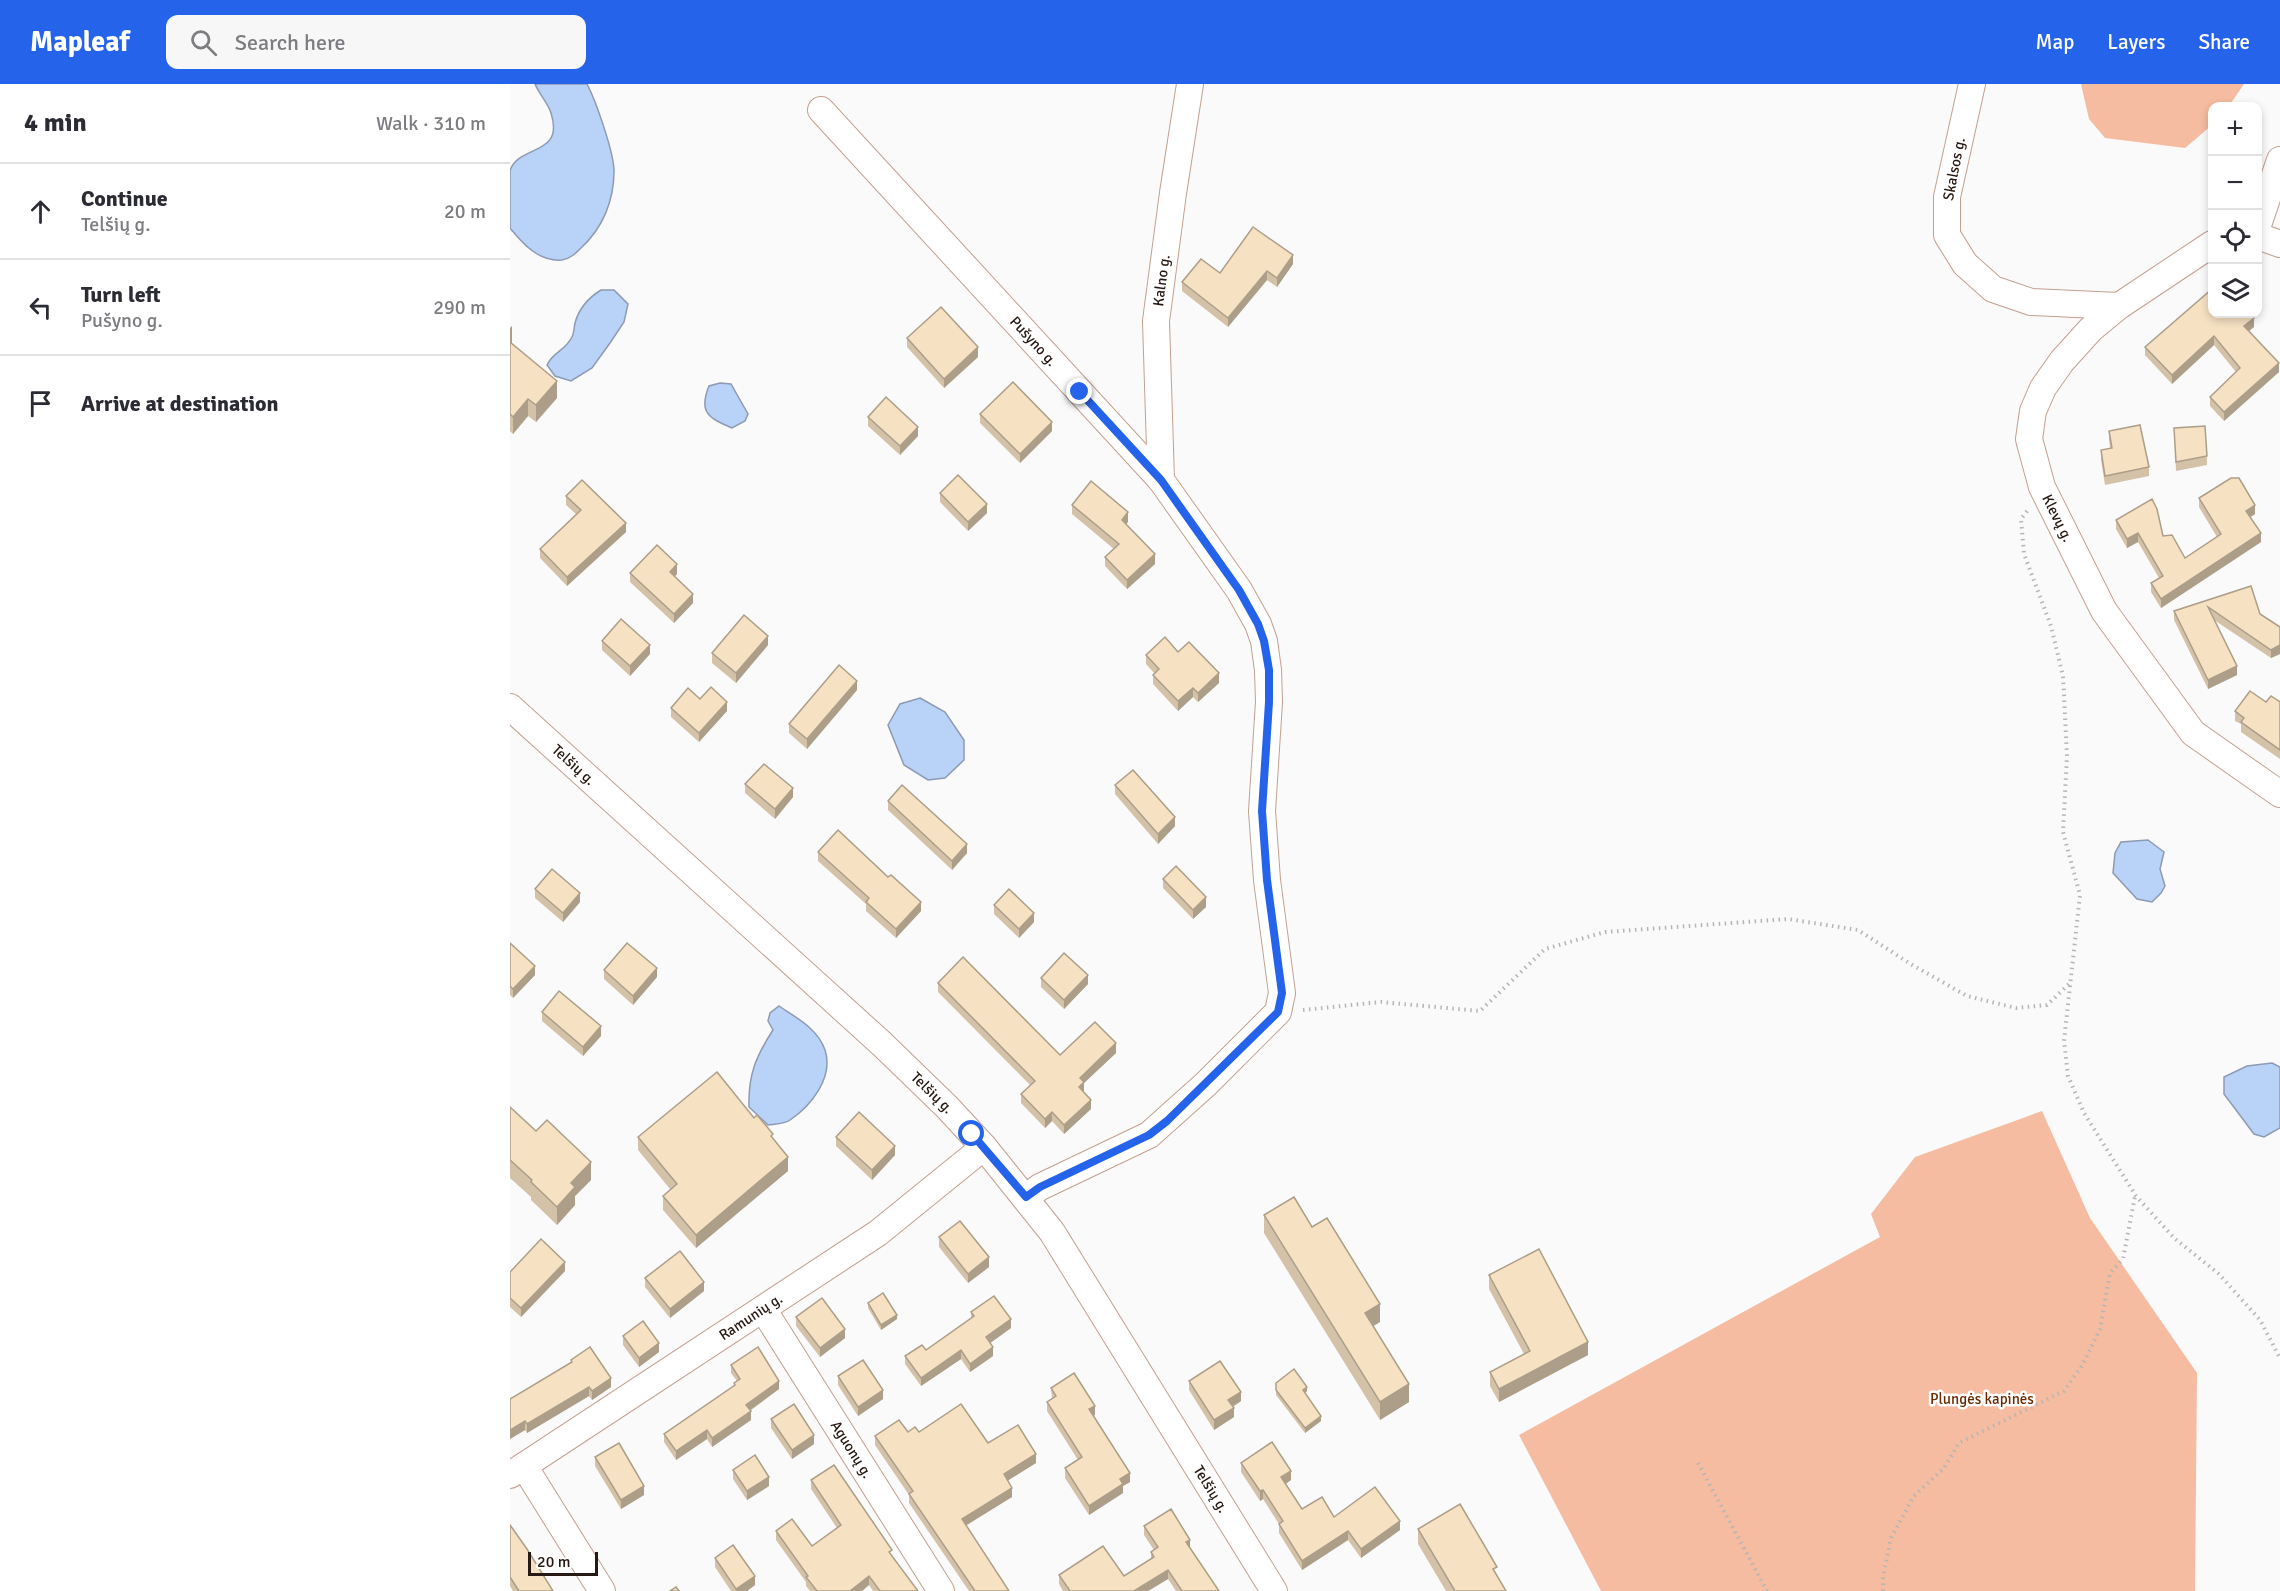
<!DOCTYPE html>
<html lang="en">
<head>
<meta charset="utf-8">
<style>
  body { margin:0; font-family:Signika,sans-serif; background:#f7f7f7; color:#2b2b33 }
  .controls { position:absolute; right:18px; top:18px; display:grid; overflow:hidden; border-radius:12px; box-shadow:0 3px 9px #0003 }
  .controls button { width:54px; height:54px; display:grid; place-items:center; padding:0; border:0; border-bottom:2px solid #e1e1e2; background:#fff; color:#2b2b33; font:30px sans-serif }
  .scale { position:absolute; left:18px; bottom:15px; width:70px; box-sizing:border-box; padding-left:6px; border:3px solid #261913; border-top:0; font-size:16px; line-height:21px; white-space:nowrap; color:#261913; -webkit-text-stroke:4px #fff; paint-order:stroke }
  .stop { position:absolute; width:18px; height:18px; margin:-14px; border:4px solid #2563eb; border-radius:50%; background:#fff }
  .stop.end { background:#2563eb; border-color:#fff; box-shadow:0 2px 6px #0008 }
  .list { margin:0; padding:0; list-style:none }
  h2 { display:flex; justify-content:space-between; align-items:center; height:78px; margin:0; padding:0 24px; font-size:26px }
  h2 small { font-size:20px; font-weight:400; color:#7c7c81 }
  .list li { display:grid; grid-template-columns:39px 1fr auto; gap:18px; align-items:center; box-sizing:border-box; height:96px; padding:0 24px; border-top:2px solid #e1e1e2 }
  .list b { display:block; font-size:22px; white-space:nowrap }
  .list p { margin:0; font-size:20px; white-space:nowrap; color:#7c7c81 }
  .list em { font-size:20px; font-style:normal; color:#7c7c81 }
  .icon { flex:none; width:33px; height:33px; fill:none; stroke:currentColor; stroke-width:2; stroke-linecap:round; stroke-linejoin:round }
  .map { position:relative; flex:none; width:1770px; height:1507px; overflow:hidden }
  header { display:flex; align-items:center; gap:36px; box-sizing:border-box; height:84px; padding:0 30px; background:#2563eb; color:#fff }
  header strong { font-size:28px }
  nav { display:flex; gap:33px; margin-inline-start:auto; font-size:21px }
  .search { width:420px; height:54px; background:#f7f7f7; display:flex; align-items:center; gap:15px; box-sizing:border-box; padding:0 21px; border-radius:12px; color:#7c7c81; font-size:22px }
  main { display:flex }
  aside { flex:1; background:#fff }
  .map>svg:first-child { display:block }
  .green { fill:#f5bca1 }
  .water { fill:#b9d2f7; stroke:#8d9ab3; stroke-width:1.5 }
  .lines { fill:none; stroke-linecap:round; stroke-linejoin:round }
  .minor-casing { stroke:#c2a090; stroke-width:28 }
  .path { stroke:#b8b4b2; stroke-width:4; stroke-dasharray:1.5 4.5; stroke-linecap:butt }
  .minor { stroke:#fff; stroke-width:26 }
  .wall { fill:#d4c2a8 }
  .shaded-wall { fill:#ac9e88 }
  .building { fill:#f6e1c3; stroke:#ac9e88; stroke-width:1.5 }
  .route { stroke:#2563eb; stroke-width:8 }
  .labels { text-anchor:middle; stroke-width:5; stroke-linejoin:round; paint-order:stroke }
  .street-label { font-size:15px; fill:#261913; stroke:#fff }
  .park-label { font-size:15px; fill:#6a2a01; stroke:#fff }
</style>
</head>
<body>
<header>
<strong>Mapleaf</strong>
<div class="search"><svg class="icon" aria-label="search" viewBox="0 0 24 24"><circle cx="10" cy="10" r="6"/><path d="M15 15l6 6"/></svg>Search here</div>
<nav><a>Map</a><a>Layers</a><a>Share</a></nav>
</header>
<main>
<aside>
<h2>4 min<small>Walk · 310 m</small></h2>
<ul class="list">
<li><svg class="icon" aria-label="ahead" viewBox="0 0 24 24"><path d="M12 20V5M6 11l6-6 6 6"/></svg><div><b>Continue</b><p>Telšių g.</p></div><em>20 m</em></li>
<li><svg class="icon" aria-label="left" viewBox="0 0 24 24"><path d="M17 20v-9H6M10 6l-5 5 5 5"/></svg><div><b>Turn left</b><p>Pušyno g.</p></div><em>290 m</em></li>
<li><svg class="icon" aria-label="arrive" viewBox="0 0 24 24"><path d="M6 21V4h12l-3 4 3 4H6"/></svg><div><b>Arrive at destination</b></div></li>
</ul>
</aside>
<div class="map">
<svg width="1770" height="1507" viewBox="0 0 1770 1507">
  <rect width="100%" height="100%" fill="#fafafa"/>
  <g class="green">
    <path d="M 1571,0 L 1734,0 L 1719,22 L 1702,22 L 1702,41 L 1675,64 L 1595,54 L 1579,35 Z"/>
    <path d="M 1532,1027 L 1580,1134 L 1687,1289 L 1685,1507 L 1091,1507 L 1009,1351 L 1370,1153 L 1361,1130 L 1405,1073 Z"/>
  </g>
  <g class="water">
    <path d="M 25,0 L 77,0 C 86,17 104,69 104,87 C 104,116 93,144 71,164 C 66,169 60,175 52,176 C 29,178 13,160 0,144 C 0,130 0,99 0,87 C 8,60 55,73 41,29 C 38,19 29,10 25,0 Z"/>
    <path d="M 91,206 L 104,206 L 118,220 L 114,238 L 100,259 L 82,284 L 61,297 L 45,292 L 37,281 C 43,268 55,267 62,253 C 64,249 64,244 65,239 C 69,224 78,214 91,206 Z"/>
    <path d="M 210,299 L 221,300 L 238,330 L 235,337 L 222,344 C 199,334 188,329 199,302 Z"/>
    <path d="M 410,614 L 435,628 L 454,656 L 454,676 L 435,694 L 418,696 L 394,681 L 378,641 L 390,620 Z"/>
    <path d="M 1638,756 L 1654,768 L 1650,785 L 1655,802 L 1651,809 L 1642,818 L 1627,815 L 1603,789 L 1605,769 L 1611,758 Z"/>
    <path d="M 269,922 C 287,934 308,945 315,966 C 324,993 301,1022 280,1036 C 275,1040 265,1040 258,1041 L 239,1023 C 238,991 246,972 263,946 L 258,937 L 260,929 Z"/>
    <path d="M 1762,979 L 1770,983 L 1770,1044 L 1754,1053 L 1744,1050 L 1714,1010 L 1714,993 L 1737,982 Z"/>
  </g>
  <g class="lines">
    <g class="minor-casing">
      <g id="minor">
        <path d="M 1462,0 L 1437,113 L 1437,151 L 1455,180 L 1483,205 L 1521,218 L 1609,222"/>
        <path id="s1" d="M 311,26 L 651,396 L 729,506 L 748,540 L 754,557 L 758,586 L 759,618 L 752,727 L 757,796 L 772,909 L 768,928 L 696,1000 L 639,1051 L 530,1103 L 516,1113"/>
        <path d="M 1748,141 L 1770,76"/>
        <path d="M 1748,152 L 1770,160"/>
        <path id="s2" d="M 1702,160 L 1609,222 L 1581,245 L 1552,277 L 1533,304 L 1523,327 L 1519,355 L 1532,403 L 1594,527 L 1683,649 L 1770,710"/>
        <path id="s3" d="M 651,396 L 646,237 L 663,109 L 680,0"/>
        <path id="s4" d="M 0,623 L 372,960 L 437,1023 L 474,1063 L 542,1148 L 764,1507"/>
        <path id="s5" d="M 253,1225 L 431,1507"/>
        <path d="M 14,1382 L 92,1507"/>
        <path id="s6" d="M 0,1391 L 368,1149 L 474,1063"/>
      </g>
    </g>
    <g class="path">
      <path d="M 1517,427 L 1511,435 L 1514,470 L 1541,542 L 1553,592 L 1557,672 L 1553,748 L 1570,811 L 1554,957 L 1558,992 L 1574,1029 L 1626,1112 L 1664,1154 L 1709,1190 L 1750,1236 L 1770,1274"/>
      <path d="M 793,926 L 871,918 L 970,927 L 1035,865 L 1095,848 L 1278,835 L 1348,846 L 1399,879 L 1457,912 L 1506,924 L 1537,921 L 1559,900"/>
      <path d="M 1188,1379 L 1257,1507"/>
      <path d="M 1373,1507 L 1373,1493 L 1381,1454 L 1404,1412 L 1434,1384 L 1449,1359 L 1554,1307 L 1573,1280 L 1590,1245 L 1600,1189 L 1613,1175 L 1625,1112"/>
    </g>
    <use href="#minor" class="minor"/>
  </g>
  <g class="wall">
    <path d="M 783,180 L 767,203 L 757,196 L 718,243 L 672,207 L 672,198 L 710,189 Z"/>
    <path d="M 0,241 L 2,259 L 47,314 L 26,338 L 18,332 L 3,350 L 0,347 Z"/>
    <path d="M 1744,243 L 1739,247 L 1769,288 L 1714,337 L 1700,322 L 1700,313 L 1726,288 L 1704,261 L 1662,300 L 1635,271 L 1635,263 Z"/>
    <path d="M 397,254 L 468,273 L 434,304 L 397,263 Z"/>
    <path d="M 470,330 L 542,347 L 510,379 L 470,339 Z"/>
    <path d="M 358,333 L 408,352 L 390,371 L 358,342 Z"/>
    <path d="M 1664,344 L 1697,372 L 1697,381 L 1666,387 Z"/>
    <path d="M 1599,347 L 1639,383 L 1639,392 L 1595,401 L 1591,376 L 1591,366 L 1600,364 L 1599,356 Z"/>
    <path d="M 430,409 L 477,429 L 458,447 L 430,418 Z"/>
    <path d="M 56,412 L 116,448 L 57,502 L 30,474 L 30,465 L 66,430 L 56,421 Z"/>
    <path d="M 1689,414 L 1745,430 L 1740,433 L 1751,458 L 1651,524 L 1641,508 L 1641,499 L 1649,494 L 1628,458 L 1617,464 L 1606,445 L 1606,436 L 1653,452 L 1675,474 L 1707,453 L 1689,423 Z"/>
    <path d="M 562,421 L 618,438 L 616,440 L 645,480 L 617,505 L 595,482 L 595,473 L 604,465 L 562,430 Z"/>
    <path d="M 120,489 L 167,490 L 165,493 L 183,519 L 164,539 L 120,498 Z"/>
    <path d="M 1741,502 L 1750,530 L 1770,543 L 1770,570 L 1761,574 L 1704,536 L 1727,591 L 1698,605 L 1664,536 L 1664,527 Z"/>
    <path d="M 92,557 L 140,570 L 120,592 L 92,566 Z"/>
    <path d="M 258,561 L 226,599 L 202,579 L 202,569 Z"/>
    <path d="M 668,568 L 709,599 L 688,618 L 683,613 L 668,627 L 643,600 L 643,591 L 645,590 L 636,580 L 636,571 Z"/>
    <path d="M 347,606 L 297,665 L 279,649 L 279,640 Z"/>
    <path d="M 190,615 L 217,627 L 189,658 L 161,633 L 161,624 Z"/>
    <path d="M 1756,618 L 1770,618 L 1770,675 L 1731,648 L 1731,640 L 1725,637 L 1725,627 Z"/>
    <path d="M 235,700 L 283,713 L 265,735 L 235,709 Z"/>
    <path d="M 605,701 L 665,742 L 648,760 L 605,710 Z"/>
    <path d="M 378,717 L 457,769 L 442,786 L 378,726 Z"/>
    <path d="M 308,768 L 411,827 L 386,854 L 356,827 L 356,820 L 308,777 Z"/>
    <path d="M 653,795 L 696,823 L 683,835 L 653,804 Z"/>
    <path d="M 25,805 L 70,818 L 53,838 L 25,814 Z"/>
    <path d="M 484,821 L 524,838 L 509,854 L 484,830 Z"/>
    <path d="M 0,859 L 25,891 L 3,914 L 0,911 Z"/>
    <path d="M 94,886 L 147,893 L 123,921 L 94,895 Z"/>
    <path d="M 531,894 L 578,900 L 554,925 L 531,903 Z"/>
    <path d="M 428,899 L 550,971 L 606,969 L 574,999 L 574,1007 L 573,1008 L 581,1025 L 554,1050 L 542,1037 L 535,1044 L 511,1019 L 511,1010 L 520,1001 L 428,908 Z"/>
    <path d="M 32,928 L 91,952 L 73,972 L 32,937 Z"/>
    <path d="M 0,1023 L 81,1096 L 65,1112 L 65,1121 L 47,1141 L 21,1116 L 21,1113 L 0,1094 Z"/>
    <path d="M 244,1034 L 263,1055 L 278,1087 L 186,1164 L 153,1126 L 153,1112 L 160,1105 L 128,1066 L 128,1053 Z"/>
    <path d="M 326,1053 L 385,1071 L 362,1096 L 326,1062 Z"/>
    <path d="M 754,1131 L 870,1238 L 863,1242 L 899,1318 L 870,1336 L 754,1149 Z"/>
    <path d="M 429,1153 L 479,1183 L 458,1199 L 429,1163 Z"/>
    <path d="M 55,1187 L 11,1233 L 0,1223 L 0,1188 Z"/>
    <path d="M 979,1191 L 1078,1271 L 989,1318 L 980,1302 L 980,1288 L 1014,1270 L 979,1205 Z"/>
    <path d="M 135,1194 L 194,1207 L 160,1234 L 135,1203 Z"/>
    <path d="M 358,1219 L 387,1235 L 371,1246 L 358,1224 Z"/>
    <path d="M 461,1228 L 501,1244 L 480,1259 L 483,1272 L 460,1288 L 451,1275 L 411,1302 L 395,1280 L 395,1272 L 416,1266 L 461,1234 Z"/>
    <path d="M 286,1233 L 335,1254 L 310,1273 L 286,1242 Z"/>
    <path d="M 113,1252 L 149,1268 L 129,1283 L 113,1261 Z"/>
    <path d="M 61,1276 L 101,1303 L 82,1316 L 79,1312 L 17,1349 L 15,1346 L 0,1355 L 0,1315 L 61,1278 Z"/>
    <path d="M 221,1281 L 269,1305 L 240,1327 L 241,1336 L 202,1363 L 197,1355 L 166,1376 L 154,1358 L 154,1350 L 224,1302 L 224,1299 L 227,1297 L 221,1289 Z"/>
    <path d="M 328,1292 L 373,1315 L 348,1332 L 328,1301 Z"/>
    <path d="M 679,1297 L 731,1317 L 723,1323 L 724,1333 L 704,1346 L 679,1306 Z"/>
    <path d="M 766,1299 L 797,1307 L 795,1309 L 811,1337 L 795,1349 L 766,1311 Z"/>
    <path d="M 541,1304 L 585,1331 L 583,1332 L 620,1398 L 613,1402 L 613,1409 L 579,1431 L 555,1394 L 555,1384 L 568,1376 L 537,1327 L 537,1318 L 542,1314 Z"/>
    <path d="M 261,1335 L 304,1360 L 282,1375 L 261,1344 Z"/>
    <path d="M 398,1348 L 409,1348 L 478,1359 L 526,1379 L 498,1396 L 502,1413 L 456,1441 L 499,1507 L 459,1507 L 399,1419 L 399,1411 L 365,1361 L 365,1352 Z"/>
    <path d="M 85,1373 L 134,1411 L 111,1425 L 85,1382 Z"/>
    <path d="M 731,1379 L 781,1396 L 776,1400 L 792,1425 L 890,1446 L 851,1474 L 838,1456 L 792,1486 L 769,1449 L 769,1440 L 753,1415 L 750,1417 L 731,1388 Z"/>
    <path d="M 223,1386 L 259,1402 L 237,1416 L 223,1395 Z"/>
    <path d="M 301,1396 L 382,1472 L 408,1507 L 363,1507 L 359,1501 L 352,1507 L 300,1507 L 296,1502 L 296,1498 L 266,1456 L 266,1447 L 302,1462 L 327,1444 L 301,1405 Z"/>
    <path d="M 0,1441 L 43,1507 L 3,1507 L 0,1502 Z"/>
    <path d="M 634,1442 L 680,1465 L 709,1507 L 666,1507 L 658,1495 L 638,1507 L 553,1507 L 549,1500 L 549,1491 L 614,1492 L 641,1475 L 641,1468 L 644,1466 L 634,1451 Z"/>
    <path d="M 908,1445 L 987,1491 L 996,1507 L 936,1507 L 908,1460 Z"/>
    <path d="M 205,1474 L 245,1501 L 237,1507 L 221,1507 L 205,1483 Z"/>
  </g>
  <g class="shaded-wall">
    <path d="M 783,171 L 783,180 L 767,203 L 767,194 Z"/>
    <path d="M 757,187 L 757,196 L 718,243 L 718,234 Z"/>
    <path d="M 1744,234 L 1744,243 L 1734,251 L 1734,242 Z"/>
    <path d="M 2,242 L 2,259 L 0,261 L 0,244 Z"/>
    <path d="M 1704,252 L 1704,261 L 1662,300 L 1662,291 Z"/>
    <path d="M 468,263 L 468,273 L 434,304 L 434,295 Z"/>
    <path d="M 1769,279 L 1769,288 L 1714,337 L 1714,328 Z"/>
    <path d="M 47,297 L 47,314 L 26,338 L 26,321 Z"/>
    <path d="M 18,315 L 18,332 L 3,350 L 3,333 Z"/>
    <path d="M 542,338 L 542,347 L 510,379 L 510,370 Z"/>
    <path d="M 408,343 L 408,352 L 390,371 L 390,362 Z"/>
    <path d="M 477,420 L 477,429 L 458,447 L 458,438 Z"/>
    <path d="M 1745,421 L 1745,430 L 1736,436 L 1736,427 Z"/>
    <path d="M 618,428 L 618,438 L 612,445 L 612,436 Z"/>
    <path d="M 116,439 L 116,448 L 57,502 L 57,493 Z"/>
    <path d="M 1628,449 L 1628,458 L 1617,464 L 1617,455 Z"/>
    <path d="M 1751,449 L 1751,458 L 1651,524 L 1651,515 Z"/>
    <path d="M 645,470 L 645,480 L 617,505 L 617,496 Z"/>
    <path d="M 167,480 L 167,490 L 160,497 L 160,488 Z"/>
    <path d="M 183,510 L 183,519 L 164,539 L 164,530 Z"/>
    <path d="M 258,552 L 258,561 L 226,599 L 226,589 Z"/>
    <path d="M 140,561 L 140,570 L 120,592 L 120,582 Z"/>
    <path d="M 1770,561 L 1770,570 L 1761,574 L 1761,566 Z"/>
    <path d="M 1727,582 L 1727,591 L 1698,605 L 1698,596 Z"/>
    <path d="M 709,589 L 709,599 L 688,618 L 688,609 Z"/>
    <path d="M 347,597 L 347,606 L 297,665 L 297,655 Z"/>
    <path d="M 683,604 L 683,613 L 668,627 L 668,617 Z"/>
    <path d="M 217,618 L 217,627 L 189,658 L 189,649 Z"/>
    <path d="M 283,704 L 283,713 L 265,735 L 265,725 Z"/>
    <path d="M 665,733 L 665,742 L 648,760 L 648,750 Z"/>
    <path d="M 457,760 L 457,769 L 442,786 L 442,777 Z"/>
    <path d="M 70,809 L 70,818 L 53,838 L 53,829 Z"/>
    <path d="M 696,813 L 696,823 L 683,835 L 683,826 Z"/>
    <path d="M 411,818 L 411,827 L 386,854 L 386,845 Z"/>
    <path d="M 524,829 L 524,838 L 509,854 L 509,845 Z"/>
    <path d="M 25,882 L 25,891 L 3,914 L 3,905 Z"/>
    <path d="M 147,884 L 147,893 L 123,921 L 123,912 Z"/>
    <path d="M 578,891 L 578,900 L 554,925 L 554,916 Z"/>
    <path d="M 91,942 L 91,952 L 73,972 L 73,963 Z"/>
    <path d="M 606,959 L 606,969 L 574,999 L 574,1007 L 569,1012 L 570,994 Z"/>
    <path d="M 581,1016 L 581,1025 L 554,1050 L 554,1041 Z"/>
    <path d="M 542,1028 L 542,1037 L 535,1044 L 535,1035 Z"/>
    <path d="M 385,1062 L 385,1071 L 362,1096 L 362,1086 Z"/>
    <path d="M 278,1073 L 278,1087 L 186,1164 L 186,1151 Z"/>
    <path d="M 81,1078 L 81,1096 L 65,1112 L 65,1121 L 47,1141 L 47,1123 L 61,1099 Z"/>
    <path d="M 479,1173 L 479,1183 L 458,1199 L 458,1190 Z"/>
    <path d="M 55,1178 L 55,1187 L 11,1233 L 11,1224 Z"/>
    <path d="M 194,1198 L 194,1207 L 160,1234 L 160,1225 Z"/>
    <path d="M 870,1220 L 870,1238 L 855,1247 L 855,1229 Z"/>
    <path d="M 387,1231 L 387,1235 L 371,1246 L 371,1241 Z"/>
    <path d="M 501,1235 L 501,1244 L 476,1262 L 476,1253 Z"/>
    <path d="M 335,1245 L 335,1254 L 310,1273 L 310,1264 Z"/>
    <path d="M 1078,1258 L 1078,1271 L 989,1318 L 989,1305 Z"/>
    <path d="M 149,1259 L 149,1268 L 129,1283 L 129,1274 Z"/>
    <path d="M 483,1263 L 483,1272 L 460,1288 L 460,1280 Z"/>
    <path d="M 451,1266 L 451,1275 L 411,1302 L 411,1294 Z"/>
    <path d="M 101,1294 L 101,1303 L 82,1316 L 82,1307 Z"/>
    <path d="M 269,1297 L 269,1305 L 236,1329 L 236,1321 Z"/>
    <path d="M 899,1300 L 899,1318 L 870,1336 L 870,1318 Z"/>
    <path d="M 79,1303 L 79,1312 L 17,1349 L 17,1340 Z"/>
    <path d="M 797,1303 L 797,1307 L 793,1311 L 793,1306 Z"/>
    <path d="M 373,1306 L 373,1315 L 348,1332 L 348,1323 Z"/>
    <path d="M 731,1308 L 731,1317 L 718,1325 L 718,1316 Z"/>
    <path d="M 585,1322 L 585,1331 L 579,1334 L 579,1325 Z"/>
    <path d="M 724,1324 L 724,1333 L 704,1346 L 704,1336 Z"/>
    <path d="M 241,1327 L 241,1336 L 202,1363 L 202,1354 Z"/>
    <path d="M 811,1332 L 811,1337 L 795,1349 L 795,1344 Z"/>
    <path d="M 15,1337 L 15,1346 L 0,1355 L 0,1346 Z"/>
    <path d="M 197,1346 L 197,1355 L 166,1376 L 166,1367 Z"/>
    <path d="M 304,1351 L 304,1360 L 282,1375 L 282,1366 Z"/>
    <path d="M 526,1370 L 526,1379 L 494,1399 L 494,1390 Z"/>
    <path d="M 781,1387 L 781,1396 L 771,1403 L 771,1393 Z"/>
    <path d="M 620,1389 L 620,1398 L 613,1402 L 613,1409 L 579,1431 L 579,1422 L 610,1395 Z"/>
    <path d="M 259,1393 L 259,1402 L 237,1416 L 237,1407 Z"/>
    <path d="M 134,1402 L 134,1411 L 111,1425 L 111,1416 Z"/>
    <path d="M 502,1404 L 502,1413 L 452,1444 L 452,1435 Z"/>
    <path d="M 753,1406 L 753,1415 L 750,1417 L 750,1407 Z"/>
    <path d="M 890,1437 L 890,1446 L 851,1474 L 851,1465 Z"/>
    <path d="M 838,1447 L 838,1456 L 792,1486 L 792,1477 Z"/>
    <path d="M 680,1456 L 680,1465 L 676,1458 Z"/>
    <path d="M 658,1486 L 658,1495 L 638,1507 L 624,1507 Z"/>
    <path d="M 245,1492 L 245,1501 L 237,1507 L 226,1507 L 226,1505 Z"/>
    <path d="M 359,1492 L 359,1501 L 352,1507 L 340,1507 Z"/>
  </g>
  <g class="building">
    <path d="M 743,143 L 783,171 L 767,194 L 757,187 L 718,234 L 672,198 L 691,175 L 710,189 Z"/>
    <path d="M 1702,205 L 1702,230 L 1740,230 L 1744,234 L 1734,242 L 1769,279 L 1714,328 L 1700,313 L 1730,284 L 1704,252 L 1662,291 L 1635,263 Z"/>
    <path d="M 431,223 L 468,263 L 434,295 L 397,254 Z"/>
    <path d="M 0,258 L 47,297 L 26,321 L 18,315 L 3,333 L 0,330 Z"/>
    <path d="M 503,298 L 542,338 L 510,370 L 470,330 Z"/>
    <path d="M 376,313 L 408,343 L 390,362 L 358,333 Z"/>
    <path d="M 1630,341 L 1639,383 L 1595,392 L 1591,366 L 1602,364 L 1599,347 Z"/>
    <path d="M 1695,342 L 1697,372 L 1666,378 L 1664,344 Z"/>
    <path d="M 448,391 L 477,420 L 458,438 L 430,409 Z"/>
    <path d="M 1721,394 L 1729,394 L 1745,421 L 1736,427 L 1751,449 L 1651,515 L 1641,499 L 1653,492 L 1628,449 L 1617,455 L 1606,436 L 1642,415 L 1647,425 L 1653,452 L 1662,451 L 1675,474 L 1711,450 L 1689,414 Z"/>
    <path d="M 72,396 L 116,439 L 57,493 L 30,465 L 71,426 L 56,412 Z"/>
    <path d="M 581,397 L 618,428 L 612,436 L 645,470 L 617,496 L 595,473 L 609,460 L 562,421 Z"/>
    <path d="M 147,461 L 167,480 L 160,488 L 183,510 L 164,530 L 120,489 Z"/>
    <path d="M 1741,502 L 1750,530 L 1770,543 L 1770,561 L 1761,566 L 1698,523 L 1727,582 L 1698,596 L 1664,527 Z"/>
    <path d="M 234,531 L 258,552 L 226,589 L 202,569 Z"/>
    <path d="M 111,535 L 140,561 L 120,582 L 92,557 Z"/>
    <path d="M 655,553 L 668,568 L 679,558 L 709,589 L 688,609 L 683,604 L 668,617 L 643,591 L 649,585 L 636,571 Z"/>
    <path d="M 329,581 L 347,597 L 297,655 L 279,640 Z"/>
    <path d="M 201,603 L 217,618 L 189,649 L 161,624 L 178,604 L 190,615 Z"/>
    <path d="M 1740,607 L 1756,618 L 1761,612 L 1770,618 L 1770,666 L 1731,638 L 1734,634 L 1725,627 Z"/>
    <path d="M 254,680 L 283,704 L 265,725 L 235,700 Z"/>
    <path d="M 623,686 L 665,733 L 648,750 L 605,701 Z"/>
    <path d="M 392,701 L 457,760 L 442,777 L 378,717 Z"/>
    <path d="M 328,746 L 378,793 L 381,791 L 411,818 L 386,845 L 356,818 L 359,814 L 308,768 Z"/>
    <path d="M 666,782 L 696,813 L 683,826 L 653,795 Z"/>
    <path d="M 42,785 L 70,809 L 53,829 L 25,805 Z"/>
    <path d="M 499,805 L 524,829 L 509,845 L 484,821 Z"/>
    <path d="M 0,859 L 25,882 L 3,905 L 0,902 Z"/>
    <path d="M 117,859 L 147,884 L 123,912 L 94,886 Z"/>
    <path d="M 554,869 L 578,891 L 554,916 L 531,894 Z"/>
    <path d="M 453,873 L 550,971 L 585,938 L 606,959 L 570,994 L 574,998 L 569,1003 L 581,1016 L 554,1041 L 542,1028 L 535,1035 L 511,1010 L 525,997 L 428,899 Z"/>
    <path d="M 49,907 L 91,942 L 73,963 L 32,928 Z"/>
    <path d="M 207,988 L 244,1034 L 247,1031 L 263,1050 L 261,1052 L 278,1073 L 186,1151 L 153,1112 L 167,1100 L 128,1053 Z"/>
    <path d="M 0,1023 L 26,1047 L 37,1036 L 81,1078 L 61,1099 L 65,1103 L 47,1123 L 21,1098 L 22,1096 L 0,1076 Z"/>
    <path d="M 349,1028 L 385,1062 L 362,1086 L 326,1053 Z"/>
    <path d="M 784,1113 L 802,1143 L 817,1134 L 870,1220 L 855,1229 L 899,1300 L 870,1318 L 754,1131 Z"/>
    <path d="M 450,1137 L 479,1173 L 458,1190 L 429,1153 Z"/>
    <path d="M 31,1155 L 55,1178 L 11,1224 L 0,1214 L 0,1188 Z"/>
    <path d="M 1029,1165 L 1078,1258 L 989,1305 L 980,1288 L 1020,1267 L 979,1191 Z"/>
    <path d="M 170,1167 L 194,1198 L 160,1225 L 135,1194 Z"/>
    <path d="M 373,1209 L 387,1231 L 371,1241 L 358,1219 Z"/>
    <path d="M 484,1212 L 501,1235 L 476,1253 L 483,1263 L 460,1280 L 451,1266 L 411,1294 L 395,1272 L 412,1261 L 416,1266 L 464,1232 L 461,1228 Z"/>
    <path d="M 312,1214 L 335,1245 L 310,1264 L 286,1233 Z"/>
    <path d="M 133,1237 L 149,1259 L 129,1274 L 113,1252 Z"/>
    <path d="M 80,1263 L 101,1294 L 82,1307 L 79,1303 L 17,1340 L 15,1337 L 0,1346 L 0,1315 L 62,1278 L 61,1276 Z"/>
    <path d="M 248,1263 L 269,1297 L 236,1321 L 241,1327 L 202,1354 L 197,1346 L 166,1367 L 154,1350 L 225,1301 L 224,1299 L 230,1295 L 221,1281 Z"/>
    <path d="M 353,1276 L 373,1306 L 348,1323 L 328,1292 Z"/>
    <path d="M 710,1277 L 731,1308 L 718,1316 L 724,1324 L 704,1336 L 679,1297 Z"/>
    <path d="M 784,1285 L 797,1303 L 793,1306 L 811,1332 L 795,1344 L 766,1306 L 766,1299 Z"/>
    <path d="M 564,1289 L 585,1322 L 579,1325 L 620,1389 L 610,1395 L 613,1400 L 579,1422 L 555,1384 L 572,1373 L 537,1318 L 546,1312 L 541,1304 Z"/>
    <path d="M 284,1320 L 304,1351 L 282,1366 L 261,1335 Z"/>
    <path d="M 451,1320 L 478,1359 L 508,1341 L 526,1370 L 494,1390 L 502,1404 L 452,1435 L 499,1507 L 465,1507 L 399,1410 L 403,1407 L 365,1352 L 389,1336 L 398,1348 L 405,1343 L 409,1348 Z"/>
    <path d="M 762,1358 L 781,1387 L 771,1393 L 792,1425 L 812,1413 L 824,1433 L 865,1403 L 890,1437 L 851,1465 L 838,1447 L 792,1477 L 769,1440 L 773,1437 L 753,1406 L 750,1407 L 731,1379 Z"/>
    <path d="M 109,1359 L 134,1402 L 111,1416 L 85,1373 Z"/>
    <path d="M 245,1371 L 259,1393 L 237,1407 L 223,1386 Z"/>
    <path d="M 324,1381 L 382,1466 L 379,1468 L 408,1507 L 370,1507 L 359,1492 L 340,1507 L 307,1507 L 296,1493 L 298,1492 L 266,1447 L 282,1435 L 302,1462 L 331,1441 L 301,1396 Z"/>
    <path d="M 950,1420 L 987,1483 L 983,1485 L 996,1507 L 945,1507 L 908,1445 Z"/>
    <path d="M 661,1425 L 680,1456 L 676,1458 L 709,1507 L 672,1507 L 658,1486 L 624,1507 L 560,1507 L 549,1491 L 593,1462 L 614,1492 L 644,1473 L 641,1468 L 648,1463 L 634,1442 Z"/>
    <path d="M 0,1441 L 17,1465 L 43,1507 L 9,1507 L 0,1493 Z"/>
    <path d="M 223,1461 L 245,1492 L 226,1505 L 205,1474 Z"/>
    <path d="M 166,1503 L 169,1507 L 160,1507 Z"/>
  </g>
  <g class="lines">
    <path class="route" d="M 462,1050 L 516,1113 L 530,1103 L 639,1051 L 657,1037 L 768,928 L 772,909 L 757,796 L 752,727 L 759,618 L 759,586 L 754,557 L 748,540 L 729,506 L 651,396 L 570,308"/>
  </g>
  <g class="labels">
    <g class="street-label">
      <text transform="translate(1444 85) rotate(-79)" y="5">Skalsos g.</text>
      <text dy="5" stroke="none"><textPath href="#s3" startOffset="200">Kalno g.</textPath></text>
      <text dy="5" stroke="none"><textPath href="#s1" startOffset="314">Pušyno g.</textPath></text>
      <text dy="5" stroke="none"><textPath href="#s2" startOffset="362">Klevų g.</textPath></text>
      <text dy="5" stroke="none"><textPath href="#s4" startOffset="86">Telšių g.</textPath></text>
      <text dy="5" stroke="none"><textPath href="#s4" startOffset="572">Telšių g.</textPath></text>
      <text dy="5" stroke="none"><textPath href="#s6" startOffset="288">Ramunių g.</textPath></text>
      <text dy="5" stroke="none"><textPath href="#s5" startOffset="166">Aguonų g.</textPath></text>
      <text dy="5" stroke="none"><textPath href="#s4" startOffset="1058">Telšių g.</textPath></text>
    </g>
    <g class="park-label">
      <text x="1472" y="1320">Plungės kapinės</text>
    </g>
  </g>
</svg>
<div class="controls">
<button>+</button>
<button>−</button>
<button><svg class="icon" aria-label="locate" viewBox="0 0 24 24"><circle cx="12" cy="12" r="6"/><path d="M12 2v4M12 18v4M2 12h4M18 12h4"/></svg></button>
<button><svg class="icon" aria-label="layers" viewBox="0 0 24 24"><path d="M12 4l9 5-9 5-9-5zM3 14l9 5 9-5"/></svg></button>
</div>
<div class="scale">20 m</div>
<div class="stop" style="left:462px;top:1050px"></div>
<div class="stop end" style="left:570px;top:308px"></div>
</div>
</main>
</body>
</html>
